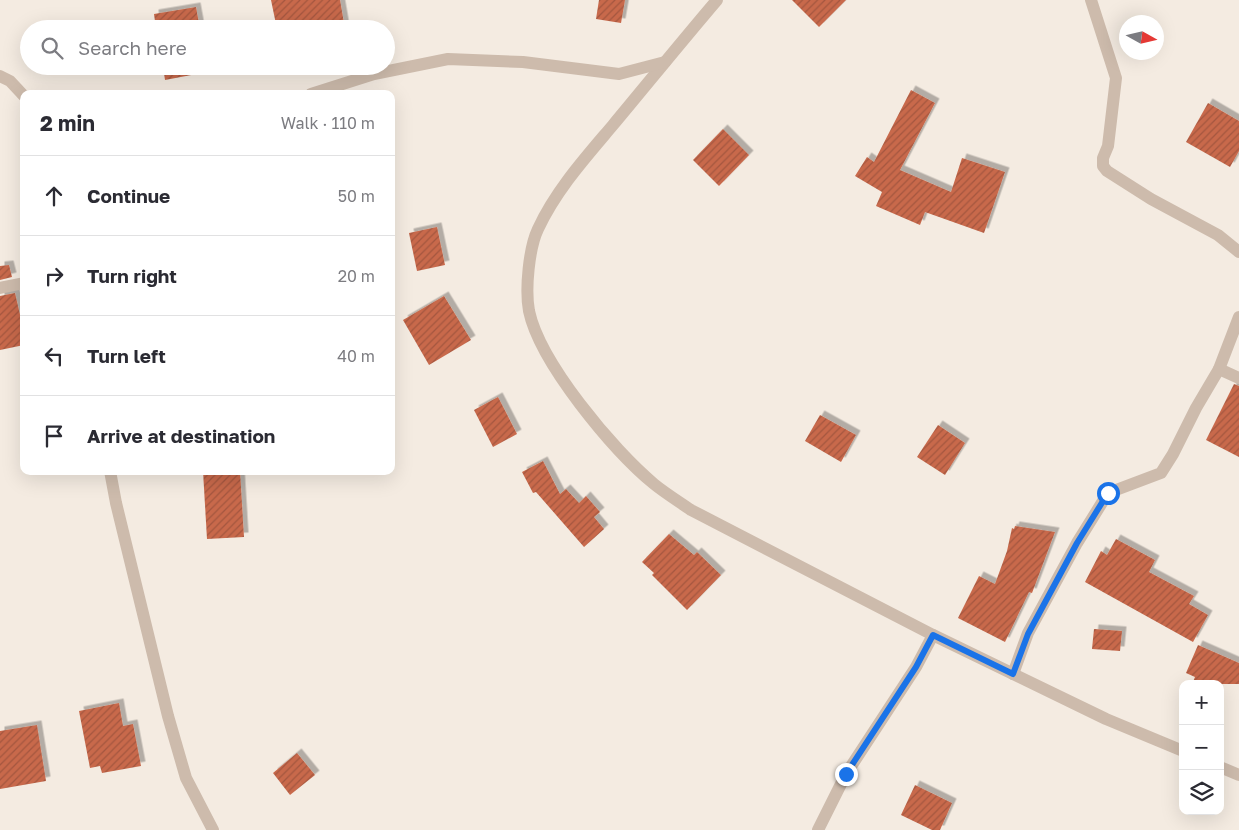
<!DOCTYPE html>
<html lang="en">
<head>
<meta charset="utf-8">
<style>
  body { margin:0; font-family:"Golos Text",sans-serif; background:#f7f7f7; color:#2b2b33 }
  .controls { position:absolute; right:15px; bottom:15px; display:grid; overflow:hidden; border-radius:10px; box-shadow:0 5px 20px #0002 }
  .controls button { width:45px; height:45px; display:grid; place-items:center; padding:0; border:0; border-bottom:1px solid #e1e1e2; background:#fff; color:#2b2b33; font:25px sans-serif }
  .compass { position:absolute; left:1119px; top:15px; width:45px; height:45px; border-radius:50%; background:#fff; box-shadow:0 5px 20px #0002; rotate:98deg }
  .stop { position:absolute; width:15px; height:15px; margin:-11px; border:4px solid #1a73e8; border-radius:50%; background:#fff }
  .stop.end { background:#1a73e8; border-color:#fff; box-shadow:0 1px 5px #0008 }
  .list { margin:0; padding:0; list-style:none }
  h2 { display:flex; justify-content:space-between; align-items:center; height:65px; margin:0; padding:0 20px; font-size:21px }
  h2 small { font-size:16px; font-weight:400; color:#7c7c81 }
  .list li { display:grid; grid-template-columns:32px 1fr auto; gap:15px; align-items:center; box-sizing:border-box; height:80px; padding:0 20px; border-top:1px solid #e1e1e2 }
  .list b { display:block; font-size:19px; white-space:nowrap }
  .list em { font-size:16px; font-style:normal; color:#7c7c81 }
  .icon { flex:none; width:28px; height:28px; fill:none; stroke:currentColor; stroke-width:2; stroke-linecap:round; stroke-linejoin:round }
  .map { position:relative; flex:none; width:1239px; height:830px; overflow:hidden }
  .search { position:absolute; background:#fff; box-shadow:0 5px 20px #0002; left:20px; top:20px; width:375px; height:55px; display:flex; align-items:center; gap:12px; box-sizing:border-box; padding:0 18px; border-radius:28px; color:#7c7c81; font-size:19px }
  .panel { position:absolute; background:#fff; box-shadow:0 5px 20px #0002; left:20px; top:90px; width:375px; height:385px; border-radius:10px }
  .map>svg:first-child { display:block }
  .building { fill:url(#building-hatch); filter:url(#shadow) }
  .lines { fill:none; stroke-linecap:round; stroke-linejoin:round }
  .minor { stroke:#cdbbac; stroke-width:12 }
  .route { stroke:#1a73e8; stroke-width:6 }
</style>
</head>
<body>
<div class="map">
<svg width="1239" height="830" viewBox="0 0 1239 830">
  <defs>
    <pattern id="building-hatch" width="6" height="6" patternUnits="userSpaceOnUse" patternTransform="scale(1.25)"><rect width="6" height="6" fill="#c8694b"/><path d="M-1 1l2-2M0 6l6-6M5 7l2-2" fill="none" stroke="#a4573f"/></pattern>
    <filter id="shadow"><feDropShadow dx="4.5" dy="-4.5" stdDeviation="0" flood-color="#0004"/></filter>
  </defs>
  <rect width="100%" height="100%" fill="#f4ebe1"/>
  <g class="building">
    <path d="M 271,0 L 340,0 L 345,29 L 277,29 Z"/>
    <path d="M 599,0 L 625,0 L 621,23 L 596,19 Z"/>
    <path d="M 792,0 L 846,0 L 819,27 Z"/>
    <path d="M 196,7 L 200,29 L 156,29 L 154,14 Z"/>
    <path d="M 163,66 L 206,66 L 207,72 L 165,80 Z"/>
    <path d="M 911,90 L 935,103 L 900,170 L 951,192 L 962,158 L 1005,172 L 984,233 L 925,212 L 920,225 L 876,206 L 882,192 L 855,176 L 867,157 L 874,162 Z"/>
    <path d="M 1208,103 L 1239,121 L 1239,151 L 1230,167 L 1186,142 Z"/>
    <path d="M 723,129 L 749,155 L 719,186 L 693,160 Z"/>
    <path d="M 437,227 L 445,265 L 417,271 L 409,233 Z"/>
    <path d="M 9,265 L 12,277 L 0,280 L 0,266 Z"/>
    <path d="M 15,293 L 24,332 L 24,345 L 0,350 L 0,296 Z"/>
    <path d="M 444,296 L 471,340 L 429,365 L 403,320 Z"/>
    <path d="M 1234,384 L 1239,386 L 1239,457 L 1206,440 Z"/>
    <path d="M 498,397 L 517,434 L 493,447 L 474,410 Z"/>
    <path d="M 820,415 L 856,435 L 841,462 L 805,441 Z"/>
    <path d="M 938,425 L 965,443 L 945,475 L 917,457 Z"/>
    <path d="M 543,461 L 560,494 L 566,489 L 579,503 L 586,496 L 600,512 L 594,517 L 604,529 L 584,547 L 536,492 L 533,493 L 522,472 Z"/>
    <path d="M 203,471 L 240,471 L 244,537 L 207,539 Z"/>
    <path d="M 1015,526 L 1055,532 L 1032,593 L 1029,592 L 1005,642 L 958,618 L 979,576 L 995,584 L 1007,551 L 1012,528 L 1014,529 Z"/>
    <path d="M 669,534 L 694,555 L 697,552 L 721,575 L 687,610 L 652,575 L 654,573 L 642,562 Z"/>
    <path d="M 1116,539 L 1155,560 L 1149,572 L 1194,596 L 1189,604 L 1208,615 L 1193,642 L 1085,582 L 1101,551 L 1107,555 Z"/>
    <path d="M 1094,629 L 1122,631 L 1120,651 L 1092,649 Z"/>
    <path d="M 1198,645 L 1239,663 L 1239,684 L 1192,684 L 1195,677 L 1186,673 Z"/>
    <path d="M 119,703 L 123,726 L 133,724 L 141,766 L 102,773 L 100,766 L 90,768 L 79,711 Z"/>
    <path d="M 37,725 L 46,781 L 0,789 L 0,731 Z"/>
    <path d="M 297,753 L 315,775 L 290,795 L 273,773 Z"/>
    <path d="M 915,785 L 952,803 L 940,830 L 932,830 L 901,815 Z"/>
  </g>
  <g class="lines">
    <g class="minor">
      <path d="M 717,0 C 682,41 648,83 613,125 C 586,157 556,190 538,229 C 529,248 525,289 529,311 C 540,363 613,450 654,484 C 665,493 678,501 691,510 L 933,635 L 1106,719 L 1183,751"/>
      <path d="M 1091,0 L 1116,78 L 1108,146 L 1103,158 L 1103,166 L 1107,171 L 1151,199 L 1218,235 L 1239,252"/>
      <path d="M 0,76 L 10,81 L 24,96"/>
      <path d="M 311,94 L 374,74 L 448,59 L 523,62 L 619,74 L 665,62"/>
      <path d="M 0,288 L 24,283"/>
      <path d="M 1219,369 L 1239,378"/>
      <path d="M 110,471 L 116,503 L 168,716 L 186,778 L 213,830"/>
      <path d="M 1013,674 L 1028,633 L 1077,543 L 1108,493 L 1161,473 L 1173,454 L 1196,408 L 1219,369 L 1239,317"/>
      <path d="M 1220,767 L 1239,775"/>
      <path d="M 818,830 L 846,774 L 916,667 L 933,635"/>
    </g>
  </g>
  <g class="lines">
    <path class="route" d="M 846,774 L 916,667 L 933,635 L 1013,674 L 1028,634 L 1077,543 L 1108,493"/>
  </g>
</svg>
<div class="controls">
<button>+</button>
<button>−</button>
<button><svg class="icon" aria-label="layers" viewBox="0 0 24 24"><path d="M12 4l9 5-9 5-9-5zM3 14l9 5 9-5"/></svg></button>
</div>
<svg class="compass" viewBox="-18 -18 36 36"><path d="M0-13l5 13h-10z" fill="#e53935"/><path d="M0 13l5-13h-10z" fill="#7c7c81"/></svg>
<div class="stop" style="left:1108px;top:493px"></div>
<div class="stop end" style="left:846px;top:774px"></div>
<div class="search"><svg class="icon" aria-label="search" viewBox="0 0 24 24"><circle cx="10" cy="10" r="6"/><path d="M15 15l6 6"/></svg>Search here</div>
<section class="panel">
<h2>2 min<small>Walk · 110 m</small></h2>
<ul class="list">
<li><svg class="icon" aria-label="ahead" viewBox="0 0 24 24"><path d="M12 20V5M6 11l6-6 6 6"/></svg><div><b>Continue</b></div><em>50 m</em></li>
<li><svg class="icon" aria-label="right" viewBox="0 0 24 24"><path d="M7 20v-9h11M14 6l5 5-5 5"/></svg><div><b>Turn right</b></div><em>20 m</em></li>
<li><svg class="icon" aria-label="left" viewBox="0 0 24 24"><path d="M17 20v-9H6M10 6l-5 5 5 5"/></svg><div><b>Turn left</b></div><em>40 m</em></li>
<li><svg class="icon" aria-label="arrive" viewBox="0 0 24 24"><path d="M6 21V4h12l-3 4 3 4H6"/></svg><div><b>Arrive at destination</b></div></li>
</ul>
</section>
</div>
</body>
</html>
